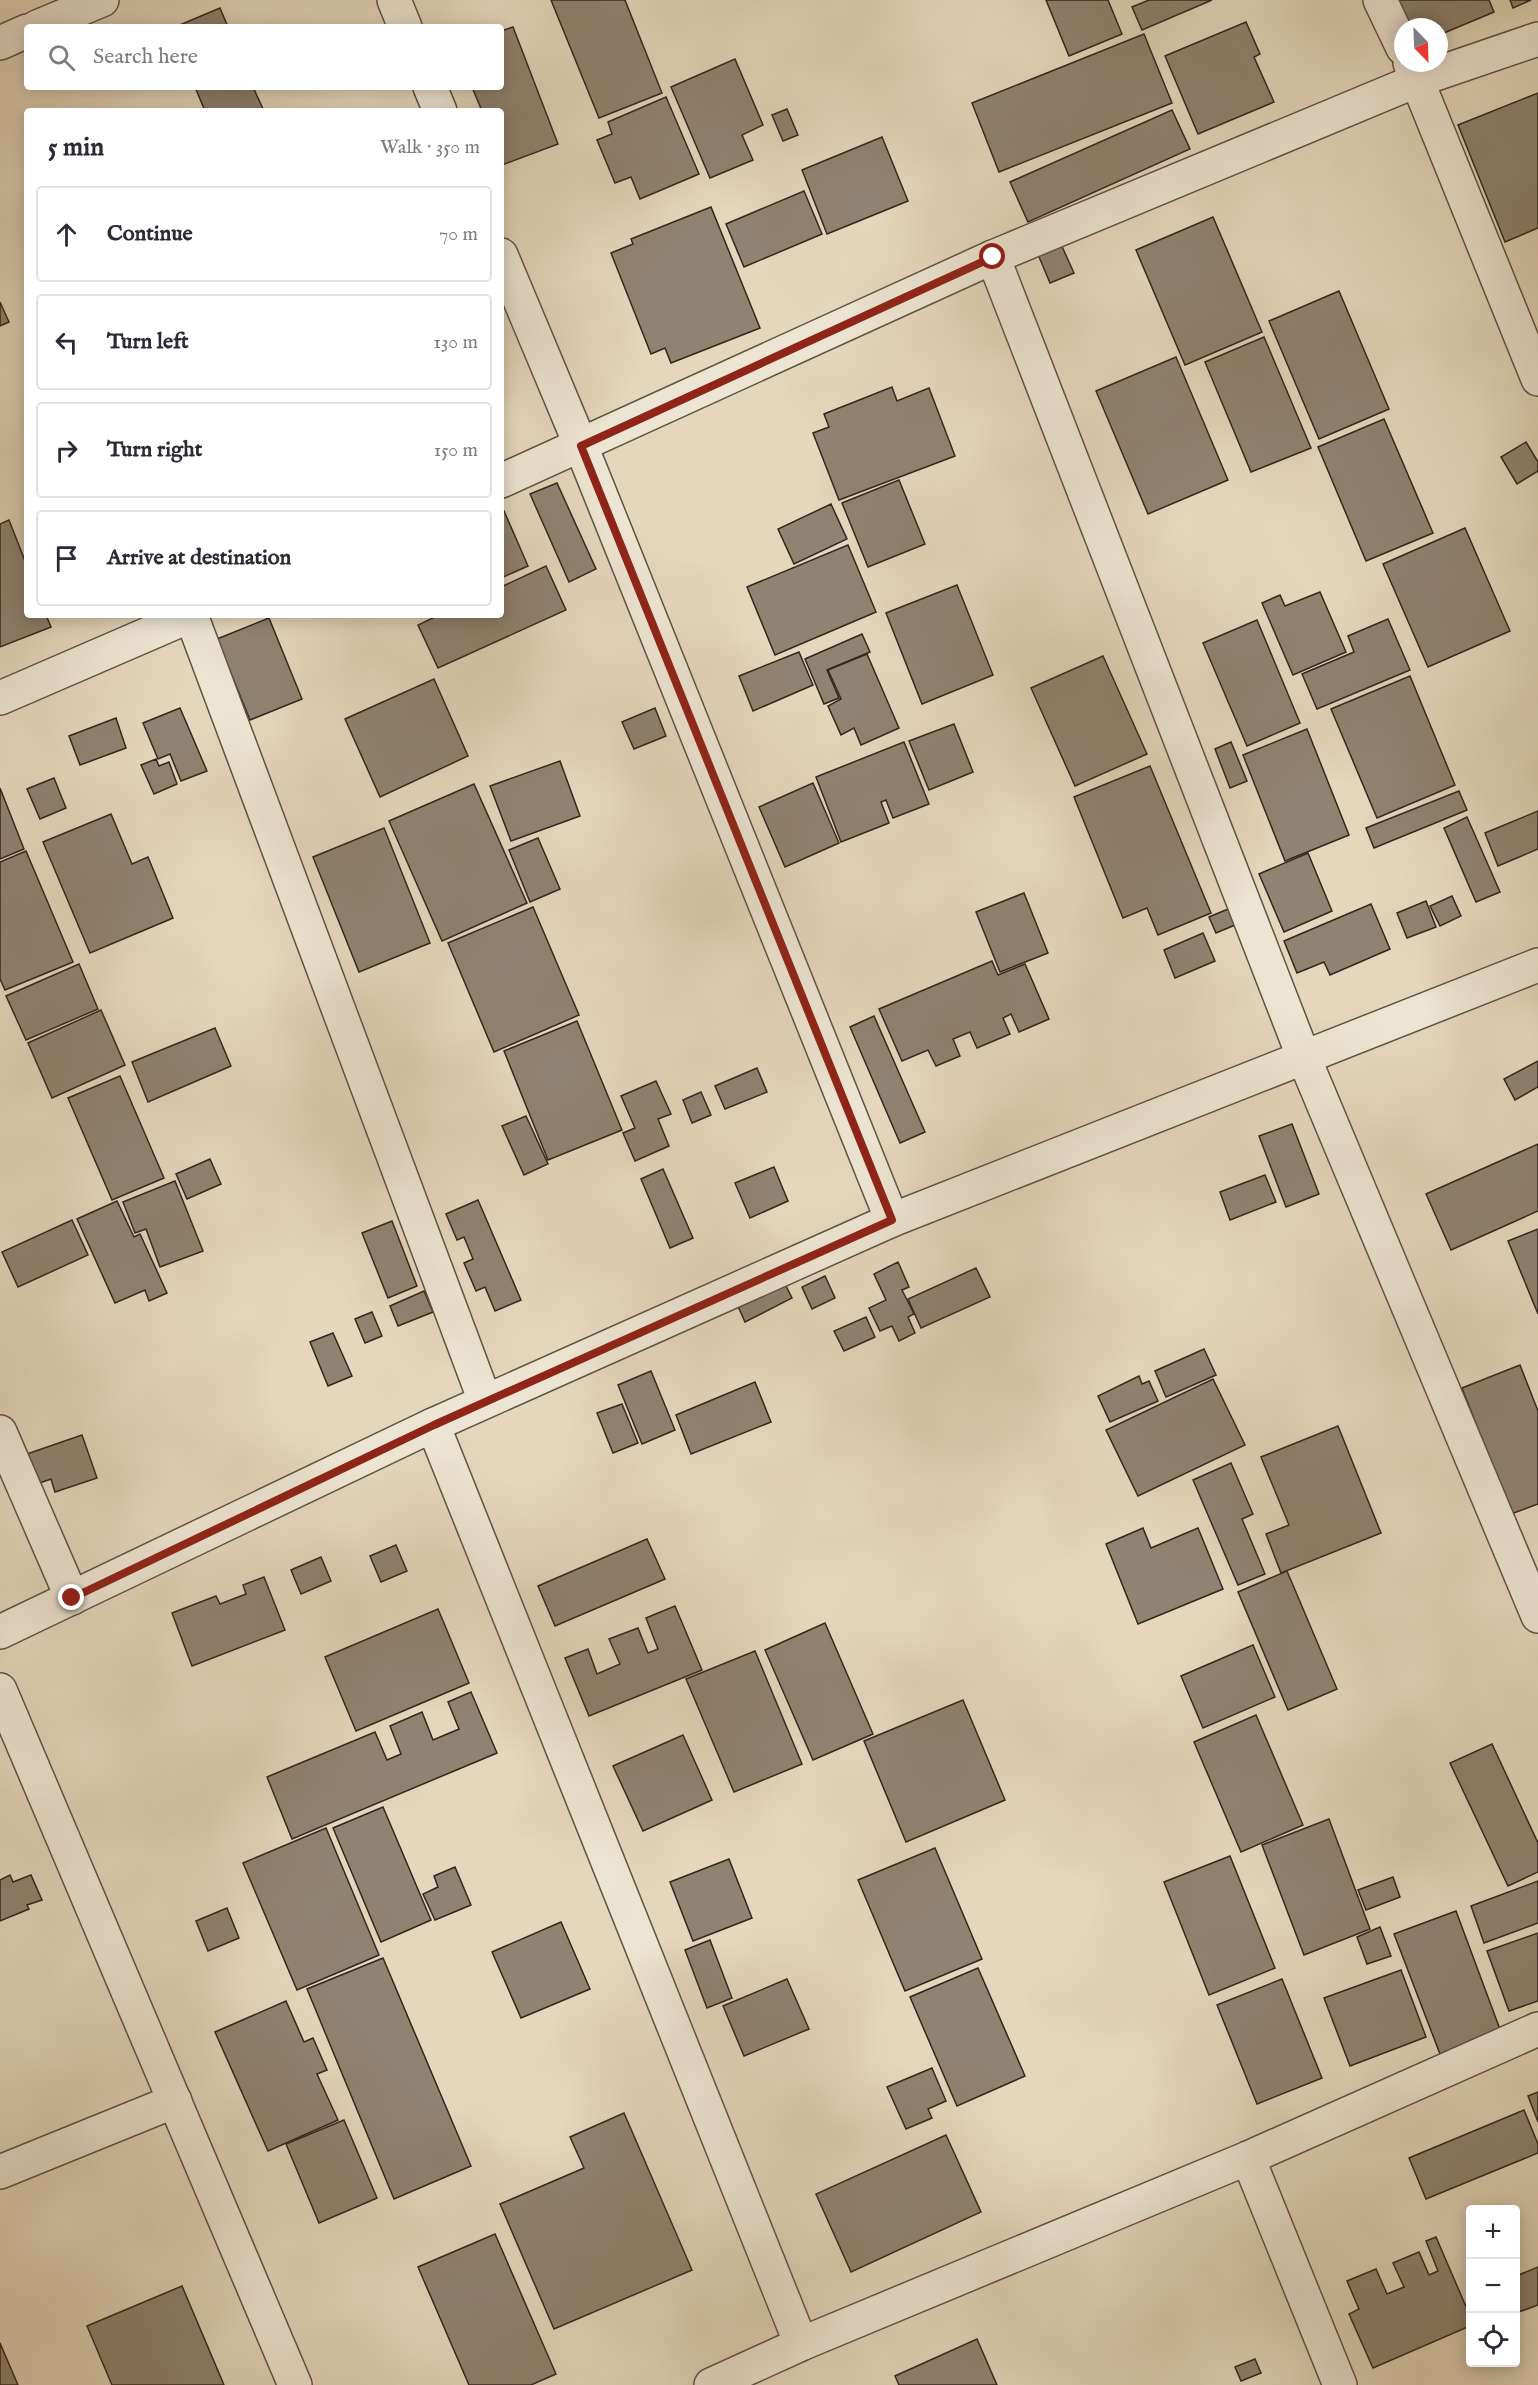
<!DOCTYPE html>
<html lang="en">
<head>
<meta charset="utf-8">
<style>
  body { margin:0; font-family:"IM FELL English",serif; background:#f2f2f3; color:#2b2b33 }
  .controls { position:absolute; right:18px; bottom:18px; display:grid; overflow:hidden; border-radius:6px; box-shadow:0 3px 15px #0003 }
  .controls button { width:54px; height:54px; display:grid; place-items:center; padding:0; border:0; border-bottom:2px solid #e1e1e2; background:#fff; color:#2b2b33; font:30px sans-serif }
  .compass { position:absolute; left:1394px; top:18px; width:54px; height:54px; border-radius:50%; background:#fff; box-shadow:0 3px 15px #0003; rotate:157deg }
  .stop { position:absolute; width:18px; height:18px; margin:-14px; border:4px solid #8f2418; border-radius:50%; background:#fff }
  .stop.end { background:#8f2418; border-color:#fff; box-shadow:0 2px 6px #0008 }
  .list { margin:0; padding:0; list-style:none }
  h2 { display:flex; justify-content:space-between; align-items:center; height:78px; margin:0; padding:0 24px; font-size:26px }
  h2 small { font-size:20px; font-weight:400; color:#7c7c81 }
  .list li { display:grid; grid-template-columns:39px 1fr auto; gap:18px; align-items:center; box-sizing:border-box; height:96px; margin:0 12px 12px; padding:0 12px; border:2px solid #e1e1e2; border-radius:6px }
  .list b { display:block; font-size:22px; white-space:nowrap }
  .list em { font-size:20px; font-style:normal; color:#7c7c81 }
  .icon { flex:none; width:33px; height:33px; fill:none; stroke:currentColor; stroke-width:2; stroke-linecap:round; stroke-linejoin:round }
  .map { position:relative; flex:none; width:1538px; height:2385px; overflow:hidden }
  .search { position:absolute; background:#fff; box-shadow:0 3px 15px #0003; left:24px; top:24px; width:480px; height:66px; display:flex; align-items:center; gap:15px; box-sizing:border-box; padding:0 21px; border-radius:6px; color:#7c7c81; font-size:22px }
  .panel { position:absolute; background:#fff; box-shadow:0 3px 15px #0003; left:24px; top:108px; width:480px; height:510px; border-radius:6px }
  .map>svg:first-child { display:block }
  .building { fill:#8f8371; stroke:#322720; stroke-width:1.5 }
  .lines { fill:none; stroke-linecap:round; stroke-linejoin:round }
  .street-casing { stroke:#5e5347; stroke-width:36 }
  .street { stroke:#ede5d3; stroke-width:33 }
  .route { stroke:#8f2418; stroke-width:8 }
</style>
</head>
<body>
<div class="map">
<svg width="1538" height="2385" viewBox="0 0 1538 2385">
  <rect width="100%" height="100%" fill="#e4d7bb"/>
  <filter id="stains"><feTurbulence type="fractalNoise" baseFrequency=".00333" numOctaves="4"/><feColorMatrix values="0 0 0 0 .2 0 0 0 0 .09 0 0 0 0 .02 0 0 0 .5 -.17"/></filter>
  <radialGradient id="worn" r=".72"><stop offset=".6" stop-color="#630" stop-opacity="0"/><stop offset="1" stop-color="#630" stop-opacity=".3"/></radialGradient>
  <g class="building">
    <path d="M 551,0 L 625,0 L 662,93 L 599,118 Z"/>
    <path d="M 1046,0 L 1108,0 L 1122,34 L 1069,56 Z"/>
    <path d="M 1149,0 L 1212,0 L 1142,30 L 1132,7 Z"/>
    <path d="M 1396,0 L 1489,0 L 1494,12 L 1439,35 L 1439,27 L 1407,27 Z"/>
    <path d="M 1510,0 L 1531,0 L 1513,8 Z"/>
    <path d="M 220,8 L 228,27 L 175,27 Z"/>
    <path d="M 1246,22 L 1260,54 L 1254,57 L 1274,102 L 1198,134 L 1165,56 Z"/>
    <path d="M 513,27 L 558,144 L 502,165 L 501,111 L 482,111 L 472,87 L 501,87 L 501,31 Z"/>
    <path d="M 1144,34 L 1172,103 L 999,172 L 972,103 Z"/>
    <path d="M 735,59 L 763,125 L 742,135 L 753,160 L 710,178 L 671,87 Z"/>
    <path d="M 195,87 L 253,87 L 264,111 L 205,111 Z"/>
    <path d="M 1538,93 L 1538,228 L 1505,242 L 1458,125 Z"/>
    <path d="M 666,97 L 699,174 L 640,199 L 631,177 L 615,183 L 597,140 L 612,134 L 608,122 Z"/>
    <path d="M 787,109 L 798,135 L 783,141 L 772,115 Z"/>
    <path d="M 1172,110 L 1190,149 L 1028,222 L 1010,182 Z"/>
    <path d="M 882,137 L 908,201 L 827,234 L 802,170 Z"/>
    <path d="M 804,191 L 822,234 L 744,267 L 726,224 Z"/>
    <path d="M 711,207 L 760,328 L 671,363 L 665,348 L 651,354 L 611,253 L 633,244 L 631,239 Z"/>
    <path d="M 1213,217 L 1262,332 L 1185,365 L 1136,250 Z"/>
    <path d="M 1060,242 L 1074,273 L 1050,283 L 1037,252 Z"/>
    <path d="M 1339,291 L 1389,409 L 1319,439 L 1269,321 Z"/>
    <path d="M 0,302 L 9,322 L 0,326 Z"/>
    <path d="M 1264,337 L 1311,448 L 1251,472 L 1205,362 Z"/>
    <path d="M 1176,357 L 1228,480 L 1148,514 L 1096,391 Z"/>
    <path d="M 892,387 L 897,401 L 929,388 L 955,456 L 839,500 L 813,433 L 829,427 L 824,414 Z"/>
    <path d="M 1384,419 L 1433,533 L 1366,561 L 1318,447 Z"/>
    <path d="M 1526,442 L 1538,462 L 1538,471 L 1517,484 L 1501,457 Z"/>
    <path d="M 899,480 L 925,544 L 868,567 L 842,503 Z"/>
    <path d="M 557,483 L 596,569 L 569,582 L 530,494 Z"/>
    <path d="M 831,504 L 847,539 L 794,564 L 778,529 Z"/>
    <path d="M 504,511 L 528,566 L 501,578 L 501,512 Z"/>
    <path d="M 9,520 L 27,566 L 27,615 L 46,615 L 51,627 L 0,647 L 0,524 Z"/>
    <path d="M 1465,528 L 1510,631 L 1428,667 L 1383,564 Z"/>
    <path d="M 848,545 L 876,612 L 775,655 L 747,587 Z"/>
    <path d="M 546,566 L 566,610 L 438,668 L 418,625 L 439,615 L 501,615 L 501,587 Z"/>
    <path d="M 957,585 L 993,675 L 922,704 L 886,613 Z"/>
    <path d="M 1320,592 L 1346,652 L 1293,675 L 1262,603 L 1280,595 L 1285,606 Z"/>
    <path d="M 269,618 L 302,699 L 250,720 L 217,639 Z"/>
    <path d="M 1388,619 L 1410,670 L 1317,709 L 1302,674 L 1354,652 L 1348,636 Z"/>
    <path d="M 1257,620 L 1300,723 L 1247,746 L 1203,643 Z"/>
    <path d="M 862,634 L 870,652 L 827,670 L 839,698 L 824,704 L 805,659 Z"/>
    <path d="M 799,652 L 813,685 L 753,711 L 739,676 Z"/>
    <path d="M 867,654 L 899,728 L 861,745 L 854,728 L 841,735 L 828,706 L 841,699 L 828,670 Z"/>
    <path d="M 1103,656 L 1147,754 L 1075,786 L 1031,688 Z"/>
    <path d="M 1410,676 L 1455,785 L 1377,818 L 1331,709 Z"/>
    <path d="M 434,679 L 468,756 L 380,797 L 345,719 Z"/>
    <path d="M 180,708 L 207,771 L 181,781 L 170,754 L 158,759 L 143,723 Z"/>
    <path d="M 655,708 L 666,736 L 634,749 L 622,722 Z"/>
    <path d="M 116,718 L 126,748 L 80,765 L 69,736 Z"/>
    <path d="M 954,724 L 973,772 L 929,790 L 909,741 Z"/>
    <path d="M 1307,729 L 1349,835 L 1285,861 L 1243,755 Z"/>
    <path d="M 904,742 L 929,804 L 893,818 L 886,800 L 881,802 L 889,823 L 841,842 L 816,777 Z"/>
    <path d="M 1231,742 L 1247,781 L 1230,788 L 1215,749 Z"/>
    <path d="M 156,759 L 159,766 L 169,762 L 177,784 L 154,794 L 141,765 Z"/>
    <path d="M 560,761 L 580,816 L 511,841 L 490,786 Z"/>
    <path d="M 1150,766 L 1211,913 L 1158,935 L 1147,908 L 1123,918 L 1074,797 Z"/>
    <path d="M 54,778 L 66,808 L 40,819 L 27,789 Z"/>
    <path d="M 813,783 L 839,843 L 785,867 L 759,807 Z"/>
    <path d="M 474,784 L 527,903 L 442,941 L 389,821 Z"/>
    <path d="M 0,788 L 24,849 L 0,859 Z"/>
    <path d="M 1459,791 L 1467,810 L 1374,848 L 1366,828 Z"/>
    <path d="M 1538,811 L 1538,849 L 1498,866 L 1485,833 Z"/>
    <path d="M 111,814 L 132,864 L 148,857 L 173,918 L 90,953 L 43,842 Z"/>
    <path d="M 1467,817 L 1500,892 L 1476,902 L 1444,828 Z"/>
    <path d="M 384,828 L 430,943 L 359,972 L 313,857 Z"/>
    <path d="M 538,838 L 560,889 L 530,902 L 509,850 Z"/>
    <path d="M 26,851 L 73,962 L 5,990 L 0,979 L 0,862 Z"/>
    <path d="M 1308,853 L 1332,911 L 1284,932 L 1259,874 Z"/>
    <path d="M 1024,893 L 1048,953 L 1000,972 L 976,912 Z"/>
    <path d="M 1452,896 L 1461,916 L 1440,926 L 1430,906 Z"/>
    <path d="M 1426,901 L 1436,927 L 1407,938 L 1397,913 Z"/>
    <path d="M 1371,904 L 1390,949 L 1330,975 L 1324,962 L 1297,973 L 1284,941 Z"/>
    <path d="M 533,907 L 579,1015 L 494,1052 L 448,943 Z"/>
    <path d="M 1228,909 L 1235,925 L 1216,933 L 1209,917 Z"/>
    <path d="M 1203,933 L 1215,961 L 1175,978 L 1164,950 Z"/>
    <path d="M 992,961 L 998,975 L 1025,964 L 1049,1019 L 1019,1032 L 1011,1014 L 1003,1018 L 1010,1034 L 977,1048 L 970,1032 L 953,1039 L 960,1056 L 936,1066 L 928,1050 L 902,1061 L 879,1009 Z"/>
    <path d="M 79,964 L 98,1009 L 26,1040 L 6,996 Z"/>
    <path d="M 101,1010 L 125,1065 L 52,1098 L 28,1043 Z"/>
    <path d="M 874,1016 L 925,1132 L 900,1143 L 850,1027 Z"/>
    <path d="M 577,1021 L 622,1130 L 548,1160 L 504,1051 Z"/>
    <path d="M 215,1028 L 231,1066 L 148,1102 L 132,1062 Z"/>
    <path d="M 1538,1061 L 1538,1087 L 1515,1100 L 1504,1079 Z"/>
    <path d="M 757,1068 L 767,1092 L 725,1109 L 715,1086 Z"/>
    <path d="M 120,1076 L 164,1178 L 112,1200 L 68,1098 Z"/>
    <path d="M 656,1081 L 671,1114 L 658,1119 L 669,1146 L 635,1161 L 623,1133 L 635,1128 L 621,1096 Z"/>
    <path d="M 701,1092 L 711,1115 L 692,1123 L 683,1100 Z"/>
    <path d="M 526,1116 L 548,1164 L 524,1175 L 502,1126 Z"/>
    <path d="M 1292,1124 L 1319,1194 L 1286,1207 L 1259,1136 Z"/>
    <path d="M 1538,1144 L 1538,1211 L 1451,1250 L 1426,1194 Z"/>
    <path d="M 210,1159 L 221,1184 L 187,1199 L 176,1174 Z"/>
    <path d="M 774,1167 L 788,1201 L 750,1218 L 735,1183 Z"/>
    <path d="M 663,1169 L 693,1238 L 670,1248 L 641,1179 Z"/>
    <path d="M 1265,1175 L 1276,1202 L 1230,1220 L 1220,1192 Z"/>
    <path d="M 175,1181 L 203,1251 L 160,1267 L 146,1229 L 135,1233 L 123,1202 Z"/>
    <path d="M 478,1200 L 521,1300 L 495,1311 L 485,1287 L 476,1291 L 464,1263 L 473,1259 L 464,1237 L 457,1240 L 446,1214 Z"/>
    <path d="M 117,1201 L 134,1237 L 140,1234 L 167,1293 L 149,1301 L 145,1290 L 115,1303 L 77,1219 Z"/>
    <path d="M 72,1220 L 88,1255 L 18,1287 L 2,1252 Z"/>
    <path d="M 392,1221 L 417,1286 L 388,1298 L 362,1233 Z"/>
    <path d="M 1538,1229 L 1538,1314 L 1508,1241 Z"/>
    <path d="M 898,1262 L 909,1287 L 902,1290 L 914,1314 L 908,1317 L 915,1333 L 899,1341 L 892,1326 L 880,1331 L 869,1308 L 886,1300 L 874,1274 Z"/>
    <path d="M 976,1268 L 990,1297 L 921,1328 L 908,1299 Z"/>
    <path d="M 825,1276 L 835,1298 L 812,1309 L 802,1287 Z"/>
    <path d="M 783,1280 L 792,1298 L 745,1322 L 737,1304 Z"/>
    <path d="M 424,1291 L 433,1312 L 398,1326 L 390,1306 Z"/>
    <path d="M 372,1312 L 382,1336 L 365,1343 L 355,1319 Z"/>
    <path d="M 866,1317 L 875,1337 L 844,1351 L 834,1331 Z"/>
    <path d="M 333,1333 L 352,1376 L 328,1386 L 310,1342 Z"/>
    <path d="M 1204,1349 L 1216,1375 L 1166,1397 L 1155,1371 Z"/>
    <path d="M 1520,1365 L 1538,1411 L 1538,1504 L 1511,1514 L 1462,1388 Z"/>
    <path d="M 651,1371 L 675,1430 L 642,1444 L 618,1385 Z"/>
    <path d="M 1139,1376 L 1142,1384 L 1149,1381 L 1158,1401 L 1110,1422 L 1098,1396 Z"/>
    <path d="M 1213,1379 L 1245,1445 L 1138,1496 L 1106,1430 Z"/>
    <path d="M 755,1382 L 771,1422 L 691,1454 L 676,1415 Z"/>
    <path d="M 622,1404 L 638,1443 L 613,1453 L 597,1413 Z"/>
    <path d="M 1338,1426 L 1381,1533 L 1281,1573 L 1266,1534 L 1289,1525 L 1261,1457 Z"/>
    <path d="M 82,1435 L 97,1478 L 55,1492 L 51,1479 L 34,1485 L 24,1455 Z"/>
    <path d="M 1231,1463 L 1253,1514 L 1242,1519 L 1265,1574 L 1238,1585 L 1193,1480 Z"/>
    <path d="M 1143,1528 L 1151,1548 L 1198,1528 L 1223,1589 L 1138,1624 L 1106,1544 Z"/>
    <path d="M 647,1539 L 665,1579 L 555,1626 L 538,1586 Z"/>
    <path d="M 396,1545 L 407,1571 L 381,1582 L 370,1556 Z"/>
    <path d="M 321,1557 L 331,1581 L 301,1594 L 291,1570 Z"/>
    <path d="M 1287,1571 L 1337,1689 L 1288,1710 L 1238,1592 Z"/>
    <path d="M 264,1577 L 285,1630 L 192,1666 L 172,1613 L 216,1596 L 220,1604 L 246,1594 L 243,1585 Z"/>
    <path d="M 675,1606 L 702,1670 L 589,1716 L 565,1658 L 588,1649 L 597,1674 L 620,1664 L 609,1639 L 638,1628 L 648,1653 L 658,1649 L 646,1618 Z"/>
    <path d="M 438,1609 L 469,1683 L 356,1731 L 325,1657 Z"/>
    <path d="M 825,1623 L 873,1734 L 813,1760 L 765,1650 Z"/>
    <path d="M 1253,1645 L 1275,1697 L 1203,1728 L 1181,1676 Z"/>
    <path d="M 755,1651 L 802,1764 L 734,1792 L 686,1679 Z"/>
    <path d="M 471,1692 L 497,1753 L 292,1839 L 267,1777 L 375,1732 L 387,1760 L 401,1754 L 390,1726 L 422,1712 L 433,1740 L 459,1729 L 448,1702 Z"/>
    <path d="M 963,1700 L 1005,1800 L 906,1842 L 864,1741 Z"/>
    <path d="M 1256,1715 L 1303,1825 L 1241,1852 L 1194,1742 Z"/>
    <path d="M 683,1735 L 712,1800 L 643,1831 L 613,1766 Z"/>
    <path d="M 1492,1744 L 1538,1843 L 1538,1872 L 1508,1886 L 1450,1763 Z"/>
    <path d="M 383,1807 L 431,1920 L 381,1942 L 333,1828 Z"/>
    <path d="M 1329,1819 L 1370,1929 L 1304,1955 L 1262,1845 Z"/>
    <path d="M 326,1828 L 379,1955 L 297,1990 L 243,1863 Z"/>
    <path d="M 935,1848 L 982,1959 L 905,1991 L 858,1880 Z"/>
    <path d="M 1230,1856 L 1275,1968 L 1209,1995 L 1164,1882 Z"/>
    <path d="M 729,1859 L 752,1918 L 693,1941 L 670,1882 Z"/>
    <path d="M 455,1867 L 471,1905 L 435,1920 L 423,1894 L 438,1887 L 434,1876 Z"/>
    <path d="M 10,1875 L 13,1882 L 31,1875 L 42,1900 L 27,1905 L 29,1909 L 0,1921 L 0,1880 Z"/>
    <path d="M 1393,1877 L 1400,1897 L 1366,1910 L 1358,1890 Z"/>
    <path d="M 1538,1881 L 1538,1923 L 1484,1943 L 1471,1906 Z"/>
    <path d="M 227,1908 L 239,1938 L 208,1951 L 196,1921 Z"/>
    <path d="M 1456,1911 L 1501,2032 L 1440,2054 L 1394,1934 Z"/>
    <path d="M 561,1922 L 590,1989 L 521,2018 L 492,1952 Z"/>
    <path d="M 1380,1927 L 1391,1956 L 1367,1964 L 1357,1937 Z"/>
    <path d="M 1538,1933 L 1538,2001 L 1509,2011 L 1487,1951 Z"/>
    <path d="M 710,1940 L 732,1998 L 707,2008 L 685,1950 Z"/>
    <path d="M 383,1958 L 471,2166 L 394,2199 L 307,1989 Z"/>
    <path d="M 978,1968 L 1025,2076 L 957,2106 L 910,1997 Z"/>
    <path d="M 1401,1970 L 1426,2037 L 1350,2066 L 1324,1998 Z"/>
    <path d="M 787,1979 L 809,2029 L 744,2056 L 723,2006 Z"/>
    <path d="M 1282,1979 L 1322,2078 L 1257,2104 L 1217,2005 Z"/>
    <path d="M 286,2001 L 304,2042 L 313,2038 L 327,2070 L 317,2074 L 338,2120 L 268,2151 L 215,2032 Z"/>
    <path d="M 932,2068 L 946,2101 L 928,2109 L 932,2118 L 906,2129 L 887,2087 Z"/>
    <path d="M 1538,2092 L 1538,2122 L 1528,2096 Z"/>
    <path d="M 1524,2110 L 1538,2144 L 1538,2153 L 1426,2199 L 1409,2158 Z"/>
    <path d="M 624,2113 L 692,2270 L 554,2329 L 500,2204 L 584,2168 L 570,2137 Z"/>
    <path d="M 344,2120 L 377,2198 L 319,2223 L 286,2144 Z"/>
    <path d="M 946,2135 L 981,2212 L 851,2272 L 816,2194 Z"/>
    <path d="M 495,2234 L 556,2374 L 531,2385 L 469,2385 L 418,2267 Z"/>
    <path d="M 1436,2237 L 1470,2316 L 1470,2326 L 1373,2368 L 1349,2314 L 1359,2309 L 1347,2281 L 1376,2269 L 1387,2294 L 1404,2287 L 1393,2263 L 1419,2252 L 1429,2275 L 1438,2271 L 1426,2241 Z"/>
    <path d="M 1538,2267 L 1538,2305 L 1516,2313 L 1516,2276 Z"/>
    <path d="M 182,2286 L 224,2385 L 112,2385 L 87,2326 Z"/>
    <path d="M 977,2339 L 997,2385 L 899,2385 L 895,2376 Z"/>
    <path d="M 0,2343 L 18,2385 L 0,2385 Z"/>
    <path d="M 1255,2359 L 1261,2373 L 1241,2381 L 1235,2367 Z"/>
  </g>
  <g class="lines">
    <g class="street-casing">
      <g id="street">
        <path d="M 394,0 L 405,27"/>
        <path d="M 1380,0 L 1403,48"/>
        <path d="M 37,27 L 102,0"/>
        <path d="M 0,43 L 27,31"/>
        <path d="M 1410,63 L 1538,379"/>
        <path d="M 430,87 L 440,111"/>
        <path d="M 501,255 L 581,446 L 892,1220"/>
        <path d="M 993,257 L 1304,1058 L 1538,1616"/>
        <path d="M 501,481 L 993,257 L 1418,80 L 1538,39"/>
        <path d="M 191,615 L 485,1401"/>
        <path d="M 0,698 L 192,615"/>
        <path d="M 433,1425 L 801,2344"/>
        <path d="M 0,1432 L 72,1598"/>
        <path d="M 0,1632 L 433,1425 L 892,1220 L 1538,965"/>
        <path d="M 0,1690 L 295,2385"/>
        <path d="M 1248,2158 L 1340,2385"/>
        <path d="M 0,2172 L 175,2101"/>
        <path d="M 711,2385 L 801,2344 L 1248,2158 L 1538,2029"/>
      </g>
    </g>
    <use href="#street" class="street"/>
  </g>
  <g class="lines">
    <path class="route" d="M 72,1598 L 434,1425 L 892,1220 L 581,446 L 993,257"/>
  </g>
  <rect width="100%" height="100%" filter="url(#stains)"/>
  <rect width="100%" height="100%" fill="url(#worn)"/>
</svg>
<div class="controls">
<button>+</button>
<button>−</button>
<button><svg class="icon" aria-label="locate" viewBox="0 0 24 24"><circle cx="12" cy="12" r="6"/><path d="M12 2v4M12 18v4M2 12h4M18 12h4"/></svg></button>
</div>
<svg class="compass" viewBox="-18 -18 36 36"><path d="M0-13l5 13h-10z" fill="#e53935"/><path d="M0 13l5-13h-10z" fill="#7c7c81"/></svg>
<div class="stop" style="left:993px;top:257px"></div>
<div class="stop end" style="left:72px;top:1598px"></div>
<div class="search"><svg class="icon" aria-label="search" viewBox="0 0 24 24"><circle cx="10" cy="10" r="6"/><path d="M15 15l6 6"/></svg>Search here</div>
<section class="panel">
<h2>5 min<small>Walk · 350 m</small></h2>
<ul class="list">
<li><svg class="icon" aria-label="ahead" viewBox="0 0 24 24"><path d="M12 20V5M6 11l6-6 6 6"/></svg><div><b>Continue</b></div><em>70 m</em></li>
<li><svg class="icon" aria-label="left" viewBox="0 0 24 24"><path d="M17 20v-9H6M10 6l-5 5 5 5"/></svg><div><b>Turn left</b></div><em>130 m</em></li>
<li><svg class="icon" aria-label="right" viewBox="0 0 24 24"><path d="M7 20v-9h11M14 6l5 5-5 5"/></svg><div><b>Turn right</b></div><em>150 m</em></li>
<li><svg class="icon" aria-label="arrive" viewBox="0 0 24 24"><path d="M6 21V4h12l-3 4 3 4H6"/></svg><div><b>Arrive at destination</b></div></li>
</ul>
</section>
</div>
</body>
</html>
